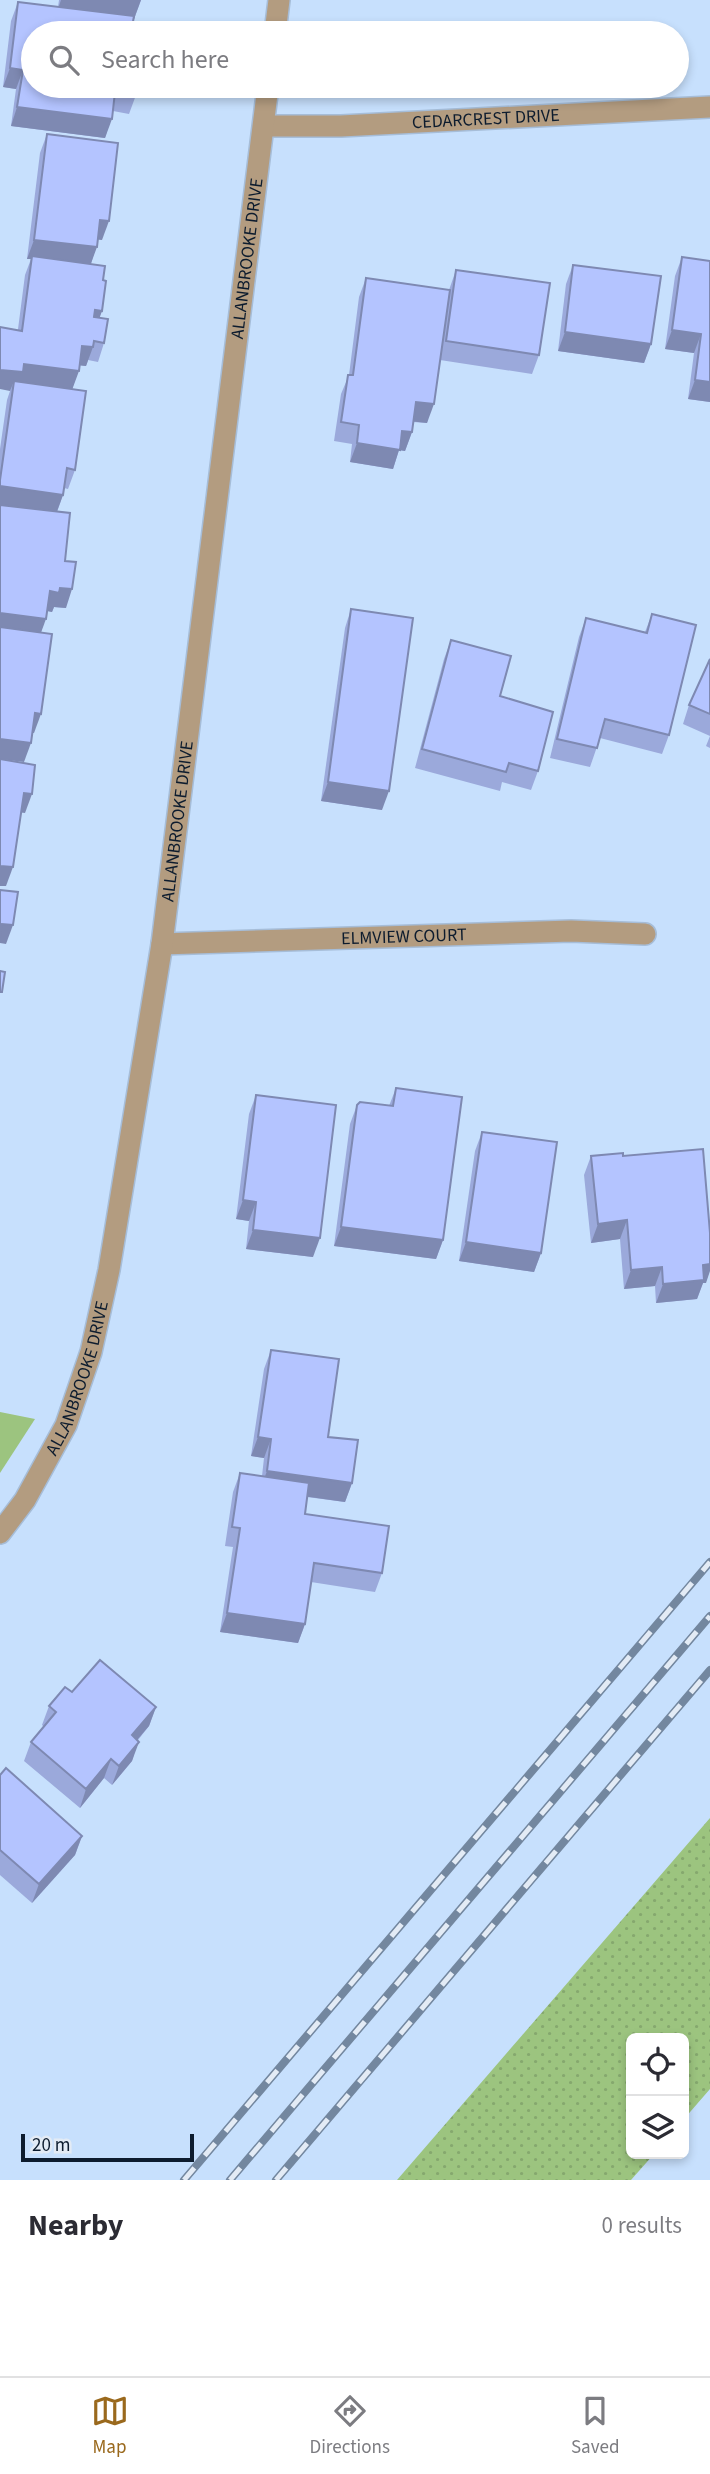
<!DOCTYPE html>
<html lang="en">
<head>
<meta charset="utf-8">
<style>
  body { margin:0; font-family:"Source Sans 3",sans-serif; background:#f2f2f3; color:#2b2b33 }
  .controls { position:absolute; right:21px; bottom:21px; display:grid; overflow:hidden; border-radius:10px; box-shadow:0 4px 10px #0003 }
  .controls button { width:63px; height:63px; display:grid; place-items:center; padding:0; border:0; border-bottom:2px solid #e1e1e2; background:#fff; color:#2b2b33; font:35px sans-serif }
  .scale { position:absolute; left:21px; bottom:18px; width:173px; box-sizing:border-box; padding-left:7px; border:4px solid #0d1c2e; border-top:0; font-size:19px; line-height:24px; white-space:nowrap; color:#0d1c2e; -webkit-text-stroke:5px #e3ebf5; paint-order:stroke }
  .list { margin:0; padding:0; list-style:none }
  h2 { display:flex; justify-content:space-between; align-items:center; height:91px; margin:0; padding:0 28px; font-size:30px }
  h2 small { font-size:23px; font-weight:400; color:#7c7c81 }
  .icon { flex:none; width:38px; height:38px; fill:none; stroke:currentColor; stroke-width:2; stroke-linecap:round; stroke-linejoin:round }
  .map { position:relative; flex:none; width:710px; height:2180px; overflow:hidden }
  .search { position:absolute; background:#fff; box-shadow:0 4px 10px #0003; left:21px; right:21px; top:21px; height:77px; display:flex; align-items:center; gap:18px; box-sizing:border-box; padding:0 24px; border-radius:38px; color:#7c7c81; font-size:26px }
  .sheet { height:196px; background:#fff }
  nav { display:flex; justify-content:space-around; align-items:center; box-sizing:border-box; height:98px; border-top:2px solid #e1e1e2; background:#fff; font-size:19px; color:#7c7c81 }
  nav a { display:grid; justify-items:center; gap:4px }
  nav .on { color:#9a691d }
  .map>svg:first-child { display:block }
  .grass { fill:url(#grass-dots) }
  .park { fill:#9cc47f }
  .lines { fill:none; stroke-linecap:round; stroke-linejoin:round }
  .street-casing { stroke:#a6bdd8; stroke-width:24 }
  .street { stroke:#b39c80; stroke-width:21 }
  .rail-casing { stroke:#73879f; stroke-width:8 }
  .rail { stroke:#e3ebf5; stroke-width:5; stroke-dasharray:16; stroke-linecap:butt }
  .wall { fill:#9ba9db }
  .shaded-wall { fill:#7e89b2 }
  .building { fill:#b4c4ff; stroke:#7e89b2; stroke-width:2 }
  .labels { text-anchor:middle; stroke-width:7; stroke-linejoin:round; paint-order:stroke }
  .street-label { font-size:18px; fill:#0d1c2e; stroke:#e3ebf5 }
</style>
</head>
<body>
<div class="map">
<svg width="710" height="2180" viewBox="0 0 710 2180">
  <defs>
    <pattern id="grass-dots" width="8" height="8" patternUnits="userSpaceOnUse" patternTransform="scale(1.75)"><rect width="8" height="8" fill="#9cc47f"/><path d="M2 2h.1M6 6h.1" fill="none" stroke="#85a86e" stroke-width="1.8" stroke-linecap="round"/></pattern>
  </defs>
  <rect width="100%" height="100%" fill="#c7e0fd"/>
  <path class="grass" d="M 710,1818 L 710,2089 L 684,2119 L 684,2038 L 631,2038 L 631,2154 L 654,2154 L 631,2180 L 397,2180 Z"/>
  <path class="park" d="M 0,1412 L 35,1419 L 0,1473 Z"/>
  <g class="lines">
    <g class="street-casing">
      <g id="street">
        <path d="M 275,33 L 279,0"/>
        <path id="s1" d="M 264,126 L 341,126 L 710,107"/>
        <path id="s2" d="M 162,944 L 571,931 L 645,934"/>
        <path id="s3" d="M 0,1533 L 25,1500 L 66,1425 L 91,1352 L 109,1270 L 162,944 L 268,86"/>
      </g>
    </g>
    <use href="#street" class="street"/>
    <g class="rail-casing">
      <g id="rail">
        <path d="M 184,2180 L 710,1562"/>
        <path d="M 230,2180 L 710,1616"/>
        <path d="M 276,2180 L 710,1670"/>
      </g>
    </g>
    <use href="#rail" class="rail"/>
  </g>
  <g class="wall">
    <path d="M 59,0 L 141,0 L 134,19 L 33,33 L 137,86 L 136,95 L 129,114 L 113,111 L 105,138 L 11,126 L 16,89 L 3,87 L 11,21 L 18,2 L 58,7 Z"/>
    <path d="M 47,134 L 102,240 L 98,239 L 91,264 L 103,280 L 102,311 L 99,318 L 104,343 L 98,362 L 88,360 L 86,366 L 80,365 L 72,389 L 75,470 L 68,489 L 64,488 L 63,495 L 57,512 L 65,561 L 66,608 L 54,607 L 52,612 L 47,611 L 41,632 L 34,733 L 32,733 L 0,759 L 0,449 L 7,400 L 10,391 L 25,275 L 31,259 L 27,259 L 40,153 Z"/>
    <path d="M 682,257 L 710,261 L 710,402 L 688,399 L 694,353 L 665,349 L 675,276 Z"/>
    <path d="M 573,265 L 651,344 L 644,363 L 558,351 L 566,284 Z"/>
    <path d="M 456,270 L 539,355 L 532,374 L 440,360 L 427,423 L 413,422 L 412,432 L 405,451 L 399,450 L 393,469 L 350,462 L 352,444 L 334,441 L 341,394 L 349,375 L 359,297 L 366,278 L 449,290 Z"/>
    <path d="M 351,609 L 382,810 L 321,801 L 345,628 Z"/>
    <path d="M 652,614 L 669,735 L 662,754 L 600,738 L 590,767 L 550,758 L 579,637 L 586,618 L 645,632 Z"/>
    <path d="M 451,640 L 500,696 L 538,771 L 531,790 L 502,782 L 500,791 L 415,768 L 444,659 Z"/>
    <path d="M 710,659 L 710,748 L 706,746 L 710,736 L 683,724 L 689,705 Z"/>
    <path d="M 396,1088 L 443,1240 L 436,1259 L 334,1246 L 350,1124 L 357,1105 L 389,1106 Z"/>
    <path d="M 256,1095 L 313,1257 L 246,1249 L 249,1221 L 236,1219 L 249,1114 Z"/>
    <path d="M 482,1132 L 541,1253 L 534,1272 L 459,1261 L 475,1151 Z"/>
    <path d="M 591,1156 L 623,1156 L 706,1283 L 703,1283 L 697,1299 L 656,1303 L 655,1286 L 624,1289 L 620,1239 L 591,1243 L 584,1175 Z"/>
    <path d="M 271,1350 L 328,1437 L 352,1483 L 345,1502 L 307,1497 L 305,1514 L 382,1573 L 375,1592 L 311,1582 L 305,1624 L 298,1643 L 220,1632 L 233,1547 L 225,1546 L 233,1492 L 240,1473 L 262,1476 L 264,1458 L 251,1456 L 264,1369 Z"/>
    <path d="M 72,1692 L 156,1707 L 149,1726 L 138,1740 L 132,1761 L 112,1785 L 104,1778 L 80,1808 L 24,1761 L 31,1742 L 44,1727 L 42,1725 L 49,1706 Z"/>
    <path d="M 0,1775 L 82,1836 L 75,1855 L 32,1903 L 0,1875 Z"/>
  </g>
  <g class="shaded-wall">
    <path d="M 61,0 L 141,0 L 134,19 L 58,9 Z"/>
    <path d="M 10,68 L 23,70 L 16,89 L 3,87 Z"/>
    <path d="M 17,107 L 112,119 L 105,138 L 11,126 Z"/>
    <path d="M 100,220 L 109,221 L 102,240 L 93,239 Z"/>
    <path d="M 34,240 L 97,247 L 90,266 L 32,256 L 31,259 L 27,259 Z"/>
    <path d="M 95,310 L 102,311 L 95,330 L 88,329 Z"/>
    <path d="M 672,330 L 701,334 L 694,353 L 665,349 Z"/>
    <path d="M 565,332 L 651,344 L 644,363 L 558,351 Z"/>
    <path d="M 82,346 L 93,347 L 86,366 L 75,365 Z"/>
    <path d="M 24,364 L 79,371 L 72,390 L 14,381 L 10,391 L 0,389 L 0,370 Z"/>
    <path d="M 695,380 L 710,382 L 710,402 L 688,399 Z"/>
    <path d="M 416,402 L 434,404 L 427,423 L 409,421 Z"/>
    <path d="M 402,431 L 412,432 L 405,451 L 399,450 L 393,469 L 350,462 L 357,443 Z"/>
    <path d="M 0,486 L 63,495 L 56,514 L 0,506 Z"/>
    <path d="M 60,588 L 72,589 L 66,608 L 54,607 L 52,612 L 43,610 L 50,591 Z"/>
    <path d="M 0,613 L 46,619 L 39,638 L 0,633 Z"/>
    <path d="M 35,713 L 41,714 L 34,733 L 28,732 Z"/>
    <path d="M 0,739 L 31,743 L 24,762 L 0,759 Z"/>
    <path d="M 328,782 L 389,791 L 382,810 L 321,801 Z"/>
    <path d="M 24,793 L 32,794 L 25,813 L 17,812 Z"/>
    <path d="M 0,866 L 13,867 L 6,886 L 0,886 Z"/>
    <path d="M 2,924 L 13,925 L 6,944 L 0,943 L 0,929 Z"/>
    <path d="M 243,1200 L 256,1202 L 249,1221 L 236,1219 Z"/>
    <path d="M 627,1220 L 620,1239 L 591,1243 L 598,1224 Z"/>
    <path d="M 341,1227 L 443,1240 L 436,1259 L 334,1246 Z"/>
    <path d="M 253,1230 L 320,1238 L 313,1257 L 246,1249 Z"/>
    <path d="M 466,1242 L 541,1253 L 534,1272 L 459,1261 Z"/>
    <path d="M 710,1264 L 710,1271 L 706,1283 L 703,1283 L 697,1299 L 656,1303 L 663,1284 L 703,1265 Z"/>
    <path d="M 662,1267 L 655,1286 L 624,1289 L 631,1270 Z"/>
    <path d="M 258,1437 L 271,1439 L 264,1458 L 251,1456 Z"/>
    <path d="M 267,1471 L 352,1483 L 345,1502 L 260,1490 Z"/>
    <path d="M 227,1613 L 305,1624 L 298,1643 L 220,1632 Z"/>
    <path d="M 156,1707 L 149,1726 L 125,1754 L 132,1735 Z"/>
    <path d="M 139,1742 L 132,1761 L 112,1785 L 119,1766 Z"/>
    <path d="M 111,1759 L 104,1778 L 80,1808 L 86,1789 Z"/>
    <path d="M 82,1836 L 75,1855 L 32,1903 L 39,1884 Z"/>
  </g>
  <g class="building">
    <path d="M 18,2 L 134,16 L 131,33 L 33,33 L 33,86 L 137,86 L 136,95 L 115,92 L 112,119 L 17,107 L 23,70 L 10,68 Z"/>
    <path d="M 47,134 L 118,143 L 109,221 L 100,220 L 97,247 L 34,240 Z"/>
    <path d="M 32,256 L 105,266 L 103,280 L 106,281 L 102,311 L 95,310 L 94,317 L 108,319 L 104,343 L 94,341 L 93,347 L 82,346 L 79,371 L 24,364 L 23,372 L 0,370 L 0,327 L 22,331 Z"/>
    <path d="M 682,257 L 710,261 L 710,382 L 695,380 L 701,334 L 672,330 Z"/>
    <path d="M 573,265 L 661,276 L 651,344 L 565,332 Z"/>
    <path d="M 456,270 L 550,283 L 539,355 L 446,341 Z"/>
    <path d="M 366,278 L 450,290 L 434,404 L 416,402 L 412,432 L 402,431 L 400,450 L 357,443 L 359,425 L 341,422 L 348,375 L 353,375 Z"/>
    <path d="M 14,381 L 86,391 L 75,470 L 67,468 L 63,495 L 0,486 L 0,480 Z"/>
    <path d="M 0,505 L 70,513 L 65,561 L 76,562 L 72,589 L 60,588 L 59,593 L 50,591 L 46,619 L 0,613 Z"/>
    <path d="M 351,609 L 413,618 L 389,791 L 328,782 Z"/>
    <path d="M 652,614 L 696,625 L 669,735 L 605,719 L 597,748 L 557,739 L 586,618 L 647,633 Z"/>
    <path d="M 0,627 L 52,634 L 41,714 L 35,713 L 31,743 L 0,739 Z"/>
    <path d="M 451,640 L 511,656 L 500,696 L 553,712 L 538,771 L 509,763 L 506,772 L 422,749 Z"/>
    <path d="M 710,659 L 710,714 L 689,705 Z"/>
    <path d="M 0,759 L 35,765 L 32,794 L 24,793 L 13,867 L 0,866 Z"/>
    <path d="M 0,890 L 18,892 L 13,925 L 2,924 L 0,937 Z"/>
    <path d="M 0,971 L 5,972 L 2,992 L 0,992 Z"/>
    <path d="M 396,1088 L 462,1097 L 443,1240 L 341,1227 L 357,1105 L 360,1102 L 393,1106 Z"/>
    <path d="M 256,1095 L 336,1105 L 320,1238 L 253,1230 L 256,1202 L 243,1200 Z"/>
    <path d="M 482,1132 L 557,1142 L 541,1253 L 466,1242 Z"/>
    <path d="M 703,1149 L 710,1233 L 710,1264 L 703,1265 L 704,1280 L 663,1284 L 662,1267 L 631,1270 L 627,1220 L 598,1224 L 591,1156 L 623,1153 L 623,1156 Z"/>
    <path d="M 271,1350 L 339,1359 L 328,1437 L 358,1440 L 352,1483 L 267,1471 L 271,1439 L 258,1437 Z"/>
    <path d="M 240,1473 L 309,1483 L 305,1514 L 389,1526 L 382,1573 L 314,1563 L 305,1624 L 227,1613 L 240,1528 L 232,1527 Z"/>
    <path d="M 100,1660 L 156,1707 L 132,1735 L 139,1742 L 119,1766 L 111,1759 L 86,1789 L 31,1742 L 56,1712 L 49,1706 L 65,1687 L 72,1692 Z"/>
    <path d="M 6,1768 L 82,1836 L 39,1884 L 0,1850 L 0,1775 Z"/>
  </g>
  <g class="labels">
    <g class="street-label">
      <text dy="6" stroke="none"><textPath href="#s1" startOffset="222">CEDARCREST DRIVE</textPath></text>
      <text dy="6" stroke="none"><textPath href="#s3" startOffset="1309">ALLANBROOKE DRIVE</textPath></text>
      <text dy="6" stroke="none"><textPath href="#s3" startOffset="742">ALLANBROOKE DRIVE</textPath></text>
      <text dy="6" stroke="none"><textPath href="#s2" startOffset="242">ELMVIEW COURT</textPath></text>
      <text dy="6" stroke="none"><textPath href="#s3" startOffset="175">ALLANBROOKE DRIVE</textPath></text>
    </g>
  </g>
</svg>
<div class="controls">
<button><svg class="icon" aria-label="locate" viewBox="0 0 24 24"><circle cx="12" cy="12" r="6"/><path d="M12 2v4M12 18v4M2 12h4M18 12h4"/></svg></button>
<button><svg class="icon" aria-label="layers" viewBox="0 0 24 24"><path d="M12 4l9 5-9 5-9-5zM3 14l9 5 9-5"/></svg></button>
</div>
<div class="scale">20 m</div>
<div class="search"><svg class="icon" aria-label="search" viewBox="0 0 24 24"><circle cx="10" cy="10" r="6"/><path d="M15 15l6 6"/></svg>Search here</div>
</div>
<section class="sheet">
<h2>Nearby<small>0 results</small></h2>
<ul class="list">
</ul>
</section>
<nav>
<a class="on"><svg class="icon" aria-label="map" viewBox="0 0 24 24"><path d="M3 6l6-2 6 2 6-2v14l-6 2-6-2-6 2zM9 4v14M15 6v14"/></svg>Map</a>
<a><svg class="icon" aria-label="directions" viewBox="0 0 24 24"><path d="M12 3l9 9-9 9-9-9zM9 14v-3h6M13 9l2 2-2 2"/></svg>Directions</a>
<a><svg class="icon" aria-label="saved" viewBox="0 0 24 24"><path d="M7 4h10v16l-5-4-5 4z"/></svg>Saved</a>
</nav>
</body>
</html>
